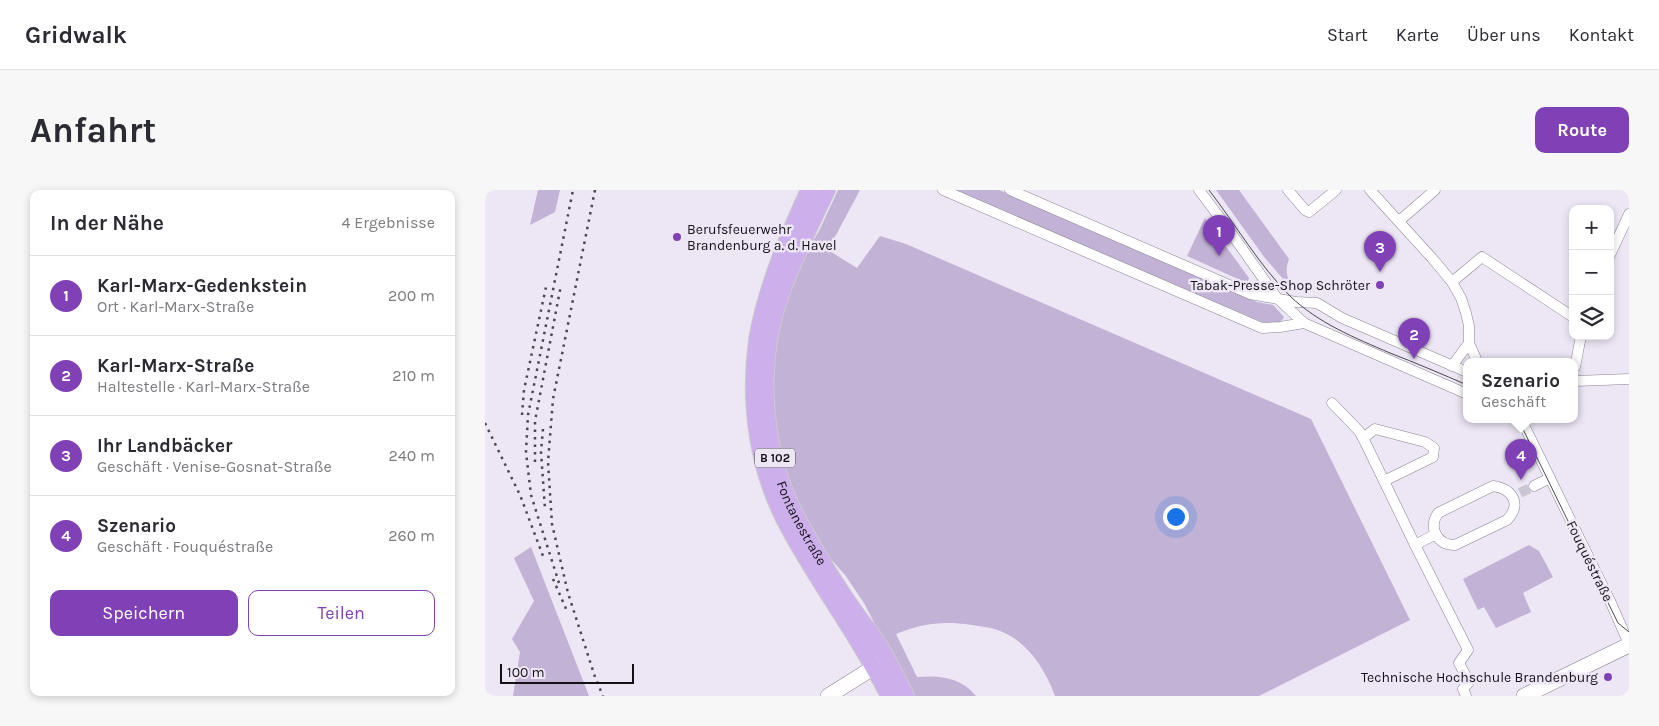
<!DOCTYPE html>
<html lang="de">
<head>
<meta charset="utf-8">
<style>
  body { margin:0; font-family:Karla,sans-serif; background:#f7f7f7; color:#2b2b33 }
  .controls { position:absolute; right:15px; top:15px; display:grid; overflow:hidden; border-radius:10px; box-shadow:0 2px 8px #0003 }
  .controls button { width:45px; height:45px; display:grid; place-items:center; padding:0; border:0; border-bottom:1px solid #e1e1e2; background:#fff; color:#2b2b33; font:25px sans-serif }
  .scale { position:absolute; left:15px; bottom:12px; width:134px; box-sizing:border-box; padding-left:5px; border:2px solid #131116; border-top:0; font-size:14px; line-height:18px; white-space:nowrap; color:#131116; -webkit-text-stroke:4px #ede6f5; paint-order:stroke }
  .you { position:absolute; left:690px; top:326px; width:18px; height:18px; margin:-12px; border:4px solid #fff; border-radius:50%; background:#1a73e8; box-shadow:0 0 0 8px #1a73e833 }
  .badge { display:grid; place-items:center; width:32px; height:32px; border-radius:50%; background:#8141b6; color:#fff; font-size:16px; font-weight:700 }
  .pin { position:absolute; translate:-50% -41px; filter:drop-shadow(0 1px 2px #0008) }
  .pin::after { content:''; position:absolute; top:26px; width:18px; height:15px; background:inherit; clip-path:polygon(0 0,100% 0,50% 100%) }
  .popup { position:absolute; left:978px; top:168px; width:115px; height:65px; box-sizing:border-box; display:grid; place-content:center; border-radius:10px; background:#fff; filter:drop-shadow(0 1px 4px #0005); font-size:16px; white-space:nowrap; color:#7c7c81 }
  .popup b { font-size:19px; color:#2b2b33 }
  .popup::after { content:''; position:absolute; left:50%; top:100%; margin-left:-10px; border:10px solid transparent; border-top-color:#fff }
  .list { margin:0; padding:0; list-style:none }
  h2 { display:flex; justify-content:space-between; align-items:center; height:65px; margin:0; padding:0 20px; font-size:21px }
  h2 small { font-size:16px; font-weight:400; color:#7c7c81 }
  .list li { display:grid; grid-template-columns:32px 1fr auto; gap:15px; align-items:center; box-sizing:border-box; height:80px; padding:0 20px; border-top:1px solid #e1e1e2 }
  .list b { display:block; font-size:19px; white-space:nowrap }
  .list p { margin:0; font-size:16px; white-space:nowrap; color:#7c7c81 }
  .list em { font-size:16px; font-style:normal; color:#7c7c81 }
  .actions { display:flex; gap:10px; padding:15px 20px }
  .actions a { flex:1; padding:11px 0; border:1px solid #8141b6; border-radius:10px; text-align:center; font-size:18px; color:#8141b6 }
  .actions .main { background:#8141b6; color:#fff }
  .icon { flex:none; width:28px; height:28px; fill:none; stroke:currentColor; stroke-width:2; stroke-linecap:round; stroke-linejoin:round }
  .map { position:relative; flex:none; width:1144px; height:506px; overflow:hidden; border-radius:10px }
  header { display:flex; align-items:center; gap:30px; box-sizing:border-box; height:70px; padding:0 25px; background:#fff; border-bottom:1px solid #e1e1e2 }
  header strong { font-size:24px }
  nav { display:flex; gap:28px; margin-inline-start:auto; font-size:18px }
  .intro { display:flex; align-items:center; justify-content:space-between; box-sizing:border-box; height:120px; padding:0 30px }
  h1 { margin:0; font-size:35px }
  .button { padding:12px 22px; border-radius:10px; background:#8141b6; color:#fff; font-size:18px; font-weight:700 }
  main { display:flex; gap:30px; padding:0 30px }
  aside { flex:1; background:#fff; border-radius:10px; box-shadow:0 2px 8px #0003 }
  .map>svg:first-child { display:block }
  .green { fill:#c2b2d5 }
  .lines { fill:none; stroke-linecap:round; stroke-linejoin:round }
  .street-tunnel { stroke:#ccc6d4; stroke-width:10; stroke-dasharray:10 5; stroke-linecap:butt }
  .street-casing { stroke:#8a8491; stroke-width:11 }
  .secondary-casing { stroke:#8a8491; stroke-width:16 }
  .primary-casing { stroke:#cbcbcc; stroke-width:18 }
  .street { stroke:#fff; stroke-width:10 }
  .secondary { stroke:#fff; stroke-width:15 }
  .primary { stroke:#cdafec; stroke-width:16 }
  .tram { stroke:#4b474f; stroke-width:1 }
  .rail { stroke:#4b474f; stroke-width:2.5; stroke-dasharray:2.5 5; stroke-linecap:butt }
  .poi-dot { fill:#8141b6; stroke:#ede6f5; stroke-width:2 }
  .labels { text-anchor:middle; stroke-width:5; stroke-linejoin:round; paint-order:stroke }
  .shield { fill:#ede6f5; stroke:#545159; stroke-width:1 }
  .shield-label { font-size:12px; font-weight:bold; fill:#131116 }
  .poi-label { font-size:14px; fill:#131116; stroke:#ede6f5; text-anchor:end }
  .street-label { font-size:14px; fill:#131116; stroke:#ede6f5 }
</style>
</head>
<body>
<header>
<strong>Gridwalk</strong>
<nav><a>Start</a><a>Karte</a><a>Über uns</a><a>Kontakt</a></nav>
</header>
<div class="intro"><h1>Anfahrt</h1><a class="button">Route</a></div>
<main>
<aside>
<h2>In der Nähe<small>4 Ergebnisse</small></h2>
<ul class="list">
<li><span class="badge">1</span><div><b>Karl-Marx-Gedenkstein</b><p>Ort · Karl-Marx-Straße</p></div><em>200 m</em></li>
<li><span class="badge">2</span><div><b>Karl-Marx-Straße</b><p>Haltestelle · Karl-Marx-Straße</p></div><em>210 m</em></li>
<li><span class="badge">3</span><div><b>Ihr Landbäcker</b><p>Geschäft · Venise-Gosnat-Straße</p></div><em>240 m</em></li>
<li><span class="badge">4</span><div><b>Szenario</b><p>Geschäft · Fouquéstraße</p></div><em>260 m</em></li>
</ul>
<div class="actions"><a class="main">Speichern</a><a>Teilen</a></div>
</aside>
<div class="map">
<svg width="1144" height="506" viewBox="0 0 1144 506">
  <rect width="100%" height="100%" fill="#ede6f5"/>
  <g class="green">
    <path d="M 53,0 L 75,0 L 70,22 L 45,35 Z"/>
    <path d="M 353,0 L 375,0 L 343,60 L 372,78 L 395,46 L 421,54 L 826,229 L 925,430 L 774,506 L 570,506 C 559,476 539,446 506,438 C 500,437 493,436 487,435 C 456,431 440,433 411,444 L 432,487 C 454,485 476,487 491,506 L 427,506 L 379,413 L 360,385 L 334,356 L 318,328 L 294,264 L 287,210 L 291,143 L 305,95 L 319,66 L 334,41 Z"/>
    <path d="M 469,0 L 514,0 L 772,112 L 788,115 L 799,127 C 795,136 785,133 777,132 Z"/>
    <path d="M 731,0 L 754,0 L 804,69 C 801,78 800,85 806,93 L 805,97 L 780,68 Z"/>
    <path d="M 720,28 L 764,88 L 762,93 L 702,66 Z"/>
    <path d="M 1044,355 L 1054,361 L 1068,387 L 1038,403 L 1046,422 L 1011,438 L 999,417 L 993,420 L 978,389 Z"/>
    <path d="M 46,357 L 104,506 L 28,506 L 35,462 L 27,449 L 49,411 L 29,368 Z"/>
  </g>
  <g class="lines">
    <path class="street-tunnel" d="M 1035,303 L 1049,296"/>
    <g class="street-casing">
      <g id="street">
        <path d="M 458,0 L 777,138 L 795,137 L 819,133"/>
        <path d="M 525,0 L 765,104 L 811,112 L 832,113 L 857,128 L 982,182"/>
        <path d="M 714,0 L 741,36 L 792,108 L 819,133 L 982,204"/>
        <path d="M 803,0 L 820,20 L 824,22 L 851,0"/>
        <path d="M 885,0 L 947,68 L 967,92 L 976,108 L 981,123 L 984,136 L 984,153 L 992,171"/>
        <path d="M 914,31 L 950,0"/>
        <path d="M 1125,65 L 1144,24"/>
        <path d="M 967,92 L 997,67 L 1088,127"/>
        <path d="M 967,176 L 984,153"/>
        <path d="M 1090,177 L 1096,146"/>
        <path d="M 1090,191 L 1144,189"/>
        <path d="M 847,213 L 874,241 L 878,248 L 890,239 L 940,252 L 949,258 L 948,267 L 899,291 L 930,355"/>
        <path d="M 1036,229 L 1126,413 L 1144,454"/>
        <path d="M 878,248 L 899,291"/>
        <path d="M 1008,296 C 1028,299 1037,314 1022,330 L 970,355 C 952,355 943,338 953,323 Z"/>
        <path d="M 1049,296 L 1065,288"/>
        <path d="M 951,344 L 930,355 L 983,460 L 974,473 L 984,492 L 978,499 L 981,506"/>
      </g>
    </g>
    <g class="secondary-casing">
      <g id="secondary">
        <path d="M 343,506 L 399,471"/>
        <path d="M 1039,506 L 1144,455"/>
      </g>
    </g>
    <g class="primary-casing">
      <g id="primary">
        <path d="M 324,0 C 303,45 280,101 272,150 C 263,215 273,283 305,340 C 336,397 375,448 404,506"/>
        <path id="s1" d="M 342,0 C 326,34 309,68 296,104 C 270,178 277,267 316,335 C 333,366 352,397 372,425 C 377,432 383,439 388,446 C 401,465 411,486 421,506"/>
      </g>
    </g>
    <use href="#street" class="street"/>
    <use href="#secondary" class="secondary"/>
    <use href="#primary" class="primary"/>
    <g class="tram">
      <path d="M 724,0 C 751,35 774,75 805,106 C 833,133 870,148 905,163 C 931,173 957,184 982,195"/>
      <path d="M 1033,229 L 1133,433 L 1144,442"/>
    </g>
    <g class="rail">
      <path d="M 110,0 L 68,209 L 63,272 L 67,334 L 83,403 L 110,487 L 118,506"/>
      <path d="M 37,225 L 39,200 L 61,97"/>
      <path d="M 0,233 L 35,305 L 58,366"/>
      <path d="M 58,239 L 56,262 L 60,319"/>
      <path d="M 50,272 L 50,231 L 76,95"/>
      <path d="M 68,389 L 82,421"/>
      <path d="M 74,393 L 46,305 L 41,262 L 43,225 L 88,0"/>
    </g>
  </g>
  <g class="poi-dot">
    <circle cx="192" cy="47" r="5"/>
    <circle cx="895" cy="95" r="5"/>
    <circle cx="1123" cy="487" r="5"/>
  </g>
  <g class="labels">
    <rect class="shield" x="270" y="258.5" width="40" height="19" rx="4"/>
    <g class="shield-label">
      <text x="290" y="272">B 102</text>
    </g>
    <g class="poi-label">
      <text x="202" y="44" text-anchor="start">Berufsfeuerwehr<tspan x="202" dy="16">Brandenburg a. d. Havel</tspan></text>
      <text x="885" y="100">Tabak-Presse-Shop Schröter</text>
      <text x="1113" y="492">Technische Hochschule Brandenburg</text>
    </g>
    <g class="street-label">
      <text dy="5" stroke="none"><textPath href="#s1" startOffset="351">Fontanestraße</textPath></text>
      <text transform="translate(1105 371) rotate(64)" y="5">Fouquéstraße</text>
    </g>
  </g>
</svg>
<div class="controls">
<button>+</button>
<button>−</button>
<button><svg class="icon" aria-label="layers" viewBox="0 0 24 24"><path d="M12 4l9 5-9 5-9-5zM3 14l9 5 9-5"/></svg></button>
</div>
<div class="scale">100 m</div>
<div class="you"></div>
<div class="pin badge" style="left:734px;top:66px">1</div>
<div class="pin badge" style="left:929px;top:169px">2</div>
<div class="pin badge" style="left:895px;top:82px">3</div>
<div class="pin badge" style="left:1036px;top:290px">4</div>
<div class="popup"><b>Szenario</b>Geschäft</div>
</div>
</main>
</body>
</html>
